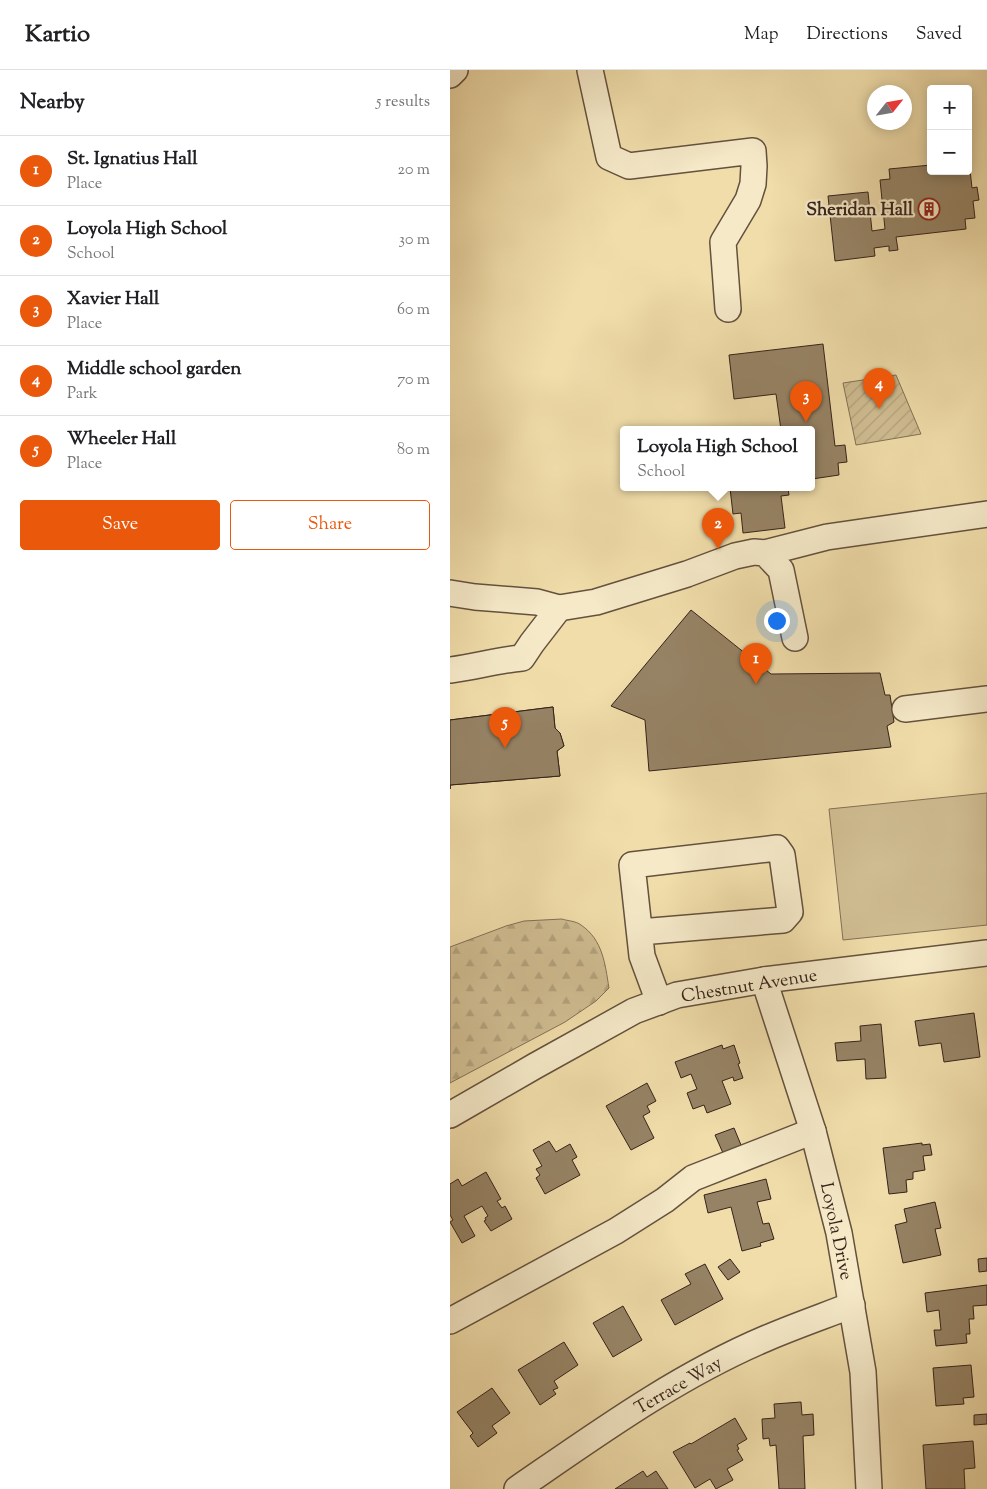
<!DOCTYPE html>
<html lang="en">
<head>
<meta charset="utf-8">
<style>
  body { margin:0; font-family:"Sorts Mill Goudy",serif; background:#f6f6f6; color:#202124 }
  .controls { position:absolute; right:15px; top:15px; display:grid; overflow:hidden; border-radius:5px; box-shadow:0 2px 12px #0003 }
  .controls button { width:45px; height:45px; display:grid; place-items:center; padding:0; border:0; border-bottom:1px solid #e0e0e0; background:#fff; color:#202124; font:25px sans-serif }
  .compass { position:absolute; left:417px; top:15px; width:45px; height:45px; border-radius:50%; background:#fff; box-shadow:0 2px 12px #0003; rotate:59deg }
  .you { position:absolute; left:326px; top:550px; width:18px; height:18px; margin:-12px; border:4px solid #fff; border-radius:50%; background:#1a73e8; box-shadow:0 0 0 8px #1a73e833 }
  .badge { display:grid; place-items:center; width:32px; height:32px; border-radius:50%; background:#ea580c; color:#fff; font-size:16px; font-weight:700 }
  .pin { position:absolute; translate:-50% -41px; filter:drop-shadow(0 1px 2px #0008) }
  .pin::after { content:''; position:absolute; top:26px; width:18px; height:15px; background:inherit; clip-path:polygon(0 0,100% 0,50% 100%) }
  .popup { position:absolute; left:170px; top:356px; width:195px; height:65px; box-sizing:border-box; display:grid; place-content:center; border-radius:5px; background:#fff; filter:drop-shadow(0 1px 4px #0005); font-size:16px; white-space:nowrap; color:#757577 }
  .popup b { font-size:19px; color:#202124 }
  .popup::after { content:''; position:absolute; left:50%; top:100%; margin-left:-10px; border:10px solid transparent; border-top-color:#fff }
  .list { margin:0; padding:0; list-style:none }
  h2 { display:flex; justify-content:space-between; align-items:center; height:65px; margin:0; padding:0 20px; font-size:21px }
  h2 small { font-size:16px; font-weight:400; color:#757577 }
  .list li { display:grid; grid-template-columns:32px 1fr auto; gap:15px; align-items:center; box-sizing:border-box; height:70px; padding:0 20px; border-top:1px solid #e0e0e0 }
  .list b { display:block; font-size:19px; white-space:nowrap }
  .list p { margin:0; font-size:16px; white-space:nowrap; color:#757577 }
  .list em { font-size:16px; font-style:normal; color:#757577 }
  .actions { display:flex; gap:10px; padding:15px 20px }
  .actions a { flex:1; padding:11px 0; border:1px solid #ea580c; border-radius:5px; text-align:center; font-size:18px; color:#ea580c }
  .actions .main { background:#ea580c; color:#fff }
  .map { position:relative; flex:none; width:537px; height:1419px; overflow:hidden }
  header { display:flex; align-items:center; gap:30px; box-sizing:border-box; height:70px; padding:0 25px; background:#fff; border-bottom:1px solid #e0e0e0 }
  header strong { font-size:24px }
  nav { display:flex; gap:28px; margin-inline-start:auto; font-size:18px }
  main { display:flex }
  aside { flex:1; background:#fff }
  .map>svg:first-child { display:block }
  .forest { fill:url(#forest-firs); stroke:#827056 }
  .park { fill:#d0bd92; stroke:#827056 }
  .garden { fill:url(#garden-furrows); stroke:#827056 }
  .building { fill:#968365; stroke:#35221a }
  .lines { fill:none; stroke-linecap:round; stroke-linejoin:round }
  .minor-casing { stroke:#64513e; stroke-width:28 }
  .minor { stroke:#f5e9c8; stroke-width:25 }
  .labels { text-anchor:middle; stroke-width:4.5; stroke-linejoin:round; paint-order:stroke }
  .poi-label { font-size:18px; font-weight:bold; fill:#35221a; stroke:#f5e9c8; text-anchor:end }
  .street-label { font-size:18px; fill:#35221a; stroke:#f5e9c8 }
</style>
</head>
<body>
<header>
<strong>Kartio</strong>
<nav><a>Map</a><a>Directions</a><a>Saved</a></nav>
</header>
<main>
<aside>
<h2>Nearby<small>5 results</small></h2>
<ul class="list">
<li><span class="badge">1</span><div><b>St. Ignatius Hall</b><p>Place</p></div><em>20 m</em></li>
<li><span class="badge">2</span><div><b>Loyola High School</b><p>School</p></div><em>30 m</em></li>
<li><span class="badge">3</span><div><b>Xavier Hall</b><p>Place</p></div><em>60 m</em></li>
<li><span class="badge">4</span><div><b>Middle school garden</b><p>Park</p></div><em>70 m</em></li>
<li><span class="badge">5</span><div><b>Wheeler Hall</b><p>Place</p></div><em>80 m</em></li>
</ul>
<div class="actions"><a class="main">Save</a><a>Share</a></div>
</aside>
<div class="map">
<svg width="537" height="1419" viewBox="0 0 537 1419">
  <defs>
    <pattern id="forest-firs" width="22" height="20" patternUnits="userSpaceOnUse" patternTransform="scale(1.25)"><rect width="22" height="20" fill="#d0bd92"/><path d="M5 1l3.5 6h-7zM16 11l3.5 6h-7z" fill="#b3a27d"/></pattern>
    <pattern id="garden-furrows" width="10" height="10" patternUnits="userSpaceOnUse" patternTransform="scale(1.25)"><rect width="10" height="10" fill="#d0bd92"/><path d="M-1 1l2-2M0 10L10 0M9 11l2-2" fill="none" stroke="#b3a27d"/></pattern>
  </defs>
  <rect width="100%" height="100%" fill="#f0ddaa"/>
  <filter id="stains"><feTurbulence type="fractalNoise" baseFrequency=".004" numOctaves="4"/><feColorMatrix values="0 0 0 0 .2 0 0 0 0 .09 0 0 0 0 .02 0 0 0 .5 -.17"/></filter>
  <radialGradient id="worn" r=".72"><stop offset=".6" stop-color="#630" stop-opacity="0"/><stop offset="1" stop-color="#630" stop-opacity=".3"/></radialGradient>
  <path class="forest" d="M 112,849 C 118,851 126,851 131,855 C 153,870 155,894 159,918 L 146,931 L 115,952 L 0,1013 L 0,877 L 56,856 L 74,851 Z"/>
  <path class="park" d="M 537,723 L 537,855 L 393,870 L 379,739 Z"/>
  <path class="garden" d="M 446,305 L 471,364 L 406,375 L 393,313 Z"/>
  <g class="building">
    <path d="M 481,95 L 481,101 L 520,100 L 522,118 L 527,117 L 529,130 L 523,131 L 525,148 L 515,149 L 516,159 L 446,167 L 448,180 L 439,181 L 439,176 L 424,178 L 425,186 L 385,191 L 378,126 L 418,122 L 422,161 L 435,159 L 430,110 L 440,109 L 439,99 Z"/>
    <path d="M 373,274 L 385,376 L 395,375 L 397,392 L 388,393 L 389,405 L 362,409 L 362,360 L 331,360 L 326,324 L 284,329 L 279,285 Z"/>
    <path d="M 280,418 L 338,418 L 339,425 L 331,426 L 335,458 L 293,463 L 291,443 L 283,444 Z"/>
    <path d="M 241,540 L 321,604 L 430,603 L 435,625 L 440,625 L 444,652 L 437,656 L 441,677 L 199,701 L 195,650 L 161,636 Z"/>
    <path d="M 103,637 L 105,658 L 110,663 L 114,676 L 107,681 L 110,706 L 0,715 L 0,719 L 0,650 Z"/>
    <path d="M 103,637 L 105,658 L 110,663 L 114,676 L 107,681 L 110,706 L 0,715 L 0,719 L 0,650 Z"/>
    <path d="M 524,943 L 530,987 L 494,992 L 491,973 L 469,976 L 465,951 Z"/>
    <path d="M 431,954 L 436,1008 L 416,1009 L 415,989 L 387,991 L 385,973 L 411,971 L 410,956 Z"/>
    <path d="M 272,975 L 273,979 L 284,975 L 290,993 L 288,994 L 293,1008 L 284,1011 L 283,1007 L 272,1011 L 281,1034 L 257,1043 L 254,1035 L 243,1039 L 237,1023 L 247,1019 L 241,1004 L 231,1008 L 225,992 Z"/>
    <path d="M 197,1013 L 206,1031 L 197,1036 L 200,1042 L 193,1046 L 204,1068 L 181,1080 L 156,1036 Z"/>
    <path d="M 284,1058 L 291,1075 L 273,1083 L 265,1065 Z"/>
    <path d="M 99,1071 L 106,1082 L 120,1074 L 127,1087 L 122,1090 L 130,1105 L 95,1124 L 86,1108 L 90,1105 L 86,1099 L 92,1096 L 83,1080 Z"/>
    <path d="M 472,1073 L 472,1075 L 480,1074 L 482,1085 L 473,1086 L 475,1100 L 463,1102 L 463,1109 L 456,1110 L 457,1122 L 439,1124 L 433,1078 Z"/>
    <path d="M 36,1102 L 51,1129 L 47,1131 L 52,1138 L 55,1136 L 62,1149 L 41,1161 L 34,1151 L 36,1150 L 35,1148 L 38,1146 L 32,1136 L 14,1146 L 25,1166 L 12,1173 L 0,1152 L 3,1150 L 0,1145 L 0,1114 L 8,1109 L 12,1116 Z"/>
    <path d="M 316,1109 L 321,1129 L 307,1132 L 313,1154 L 319,1153 L 324,1169 L 310,1173 L 311,1176 L 292,1181 L 281,1137 L 258,1143 L 254,1125 Z"/>
    <path d="M 485,1132 L 491,1158 L 485,1159 L 491,1185 L 453,1193 L 445,1155 L 457,1152 L 454,1139 Z"/>
    <path d="M 537,1188 L 537,1201 L 529,1202 L 528,1189 Z"/>
    <path d="M 280,1189 L 290,1202 L 278,1210 L 268,1197 Z"/>
    <path d="M 255,1194 L 273,1229 L 225,1255 L 211,1230 L 241,1214 L 235,1204 Z"/>
    <path d="M 537,1215 L 537,1235 L 523,1236 L 524,1249 L 519,1249 L 520,1264 L 516,1264 L 517,1273 L 486,1276 L 484,1260 L 491,1260 L 489,1240 L 477,1242 L 475,1223 Z"/>
    <path d="M 173,1236 L 192,1270 L 163,1287 L 143,1253 Z"/>
    <path d="M 114,1272 L 128,1295 L 104,1311 L 108,1318 L 103,1320 L 106,1324 L 90,1335 L 68,1300 Z"/>
    <path d="M 521,1295 L 524,1327 L 513,1328 L 514,1334 L 486,1336 L 483,1298 Z"/>
    <path d="M 42,1318 L 60,1343 L 42,1356 L 47,1363 L 28,1377 L 20,1366 L 23,1363 L 7,1342 Z"/>
    <path d="M 351,1332 L 352,1345 L 363,1344 L 364,1365 L 353,1366 L 355,1419 L 329,1419 L 326,1375 L 320,1376 L 319,1368 L 313,1369 L 312,1349 L 325,1348 L 324,1334 Z"/>
    <path d="M 537,1344 L 537,1354 L 524,1355 L 524,1345 Z"/>
    <path d="M 285,1348 L 297,1369 L 287,1375 L 289,1379 L 287,1380 L 293,1390 L 277,1399 L 283,1410 L 266,1419 L 260,1409 L 245,1418 L 223,1382 L 240,1373 L 241,1374 Z"/>
    <path d="M 523,1371 L 525,1398 L 514,1399 L 515,1419 L 476,1419 L 473,1375 Z"/>
    <path d="M 193,1401 L 197,1407 L 206,1401 L 218,1419 L 165,1419 Z"/>
  </g>
  <g class="lines">
    <g class="minor-casing">
      <g id="minor">
        <path d="M 140,0 L 159,87 L 179,96 L 303,81 L 304,96 L 303,114 L 298,130 L 273,172 L 278,239"/>
        <path d="M 0,5 L 5,0"/>
        <path d="M 315,483 L 377,467 L 537,444"/>
        <path d="M 0,523 L 25,527 L 87,532 L 109,538 L 82,573 L 72,588 C 48,590 24,597 0,600"/>
        <path d="M 109,538 L 146,532 L 237,504 L 285,486 L 304,482 L 315,483 L 331,500 L 345,568"/>
        <path d="M 455,639 L 537,629"/>
        <path d="M 190,862 L 333,850 L 340,842 L 332,785 L 327,778 L 182,795 L 192,886 L 209,932"/>
        <path d="M 314,910 L 363,1061 L 389,1163 L 413,1302 L 419,1419"/>
        <path d="M 0,1045 L 85,996 L 184,941 L 227,925 L 314,910 L 537,883"/>
        <path d="M 0,1251 L 166,1161 L 215,1130 L 243,1108 L 363,1061"/>
        <path d="M 67,1419 C 147,1364 227,1306 317,1268 C 345,1256 374,1246 402,1235"/>
      </g>
    </g>
    <use href="#minor" class="minor"/>
  </g>
  <defs>
    <g id="building-ring" transform="scale(1.125)"><circle r="9.5" fill="#f5e9c8" stroke="#8f2418" stroke-width="1.5"/><path d="M-4-6H4V6H1V3H-1V6H-4ZM-2.5-4.3h1.7v1.8h-1.7ZM.8-4.3h1.7v1.8H.8ZM-2.5-1h1.7V.8h-1.7ZM.8-1h1.7V.8H.8Z" fill="#8f2418"/></g>
  </defs>
  <g fill-rule="evenodd">
    <use href="#building-ring" x="479" y="139"/>
  </g>
  <g class="labels">
    <g class="poi-label">
      <text x="463" y="145">Sheridan Hall</text>
    </g>
    <g class="street-label">
      <text transform="translate(299 915) rotate(-9)" y="6">Chestnut Avenue</text>
      <text transform="translate(387 1161) rotate(78)" y="6">Loyola Drive</text>
      <text transform="translate(228 1315) rotate(-30)" y="6">Terrace Way</text>
    </g>
  </g>
  <rect width="100%" height="100%" filter="url(#stains)"/>
  <rect width="100%" height="100%" fill="url(#worn)"/>
</svg>
<div class="controls">
<button>+</button>
<button>−</button>
</div>
<svg class="compass" viewBox="-18 -18 36 36"><path d="M0-13l5 13h-10z" fill="#e53935"/><path d="M0 13l5-13h-10z" fill="#757577"/></svg>
<div class="you"></div>
<div class="pin badge" style="left:306px;top:614px">1</div>
<div class="pin badge" style="left:268px;top:479px">2</div>
<div class="popup"><b>Loyola High School</b>School</div>
<div class="pin badge" style="left:356px;top:352px">3</div>
<div class="pin badge" style="left:429px;top:339px">4</div>
<div class="pin badge" style="left:55px;top:678px">5</div>
</div>
</main>
</body>
</html>
